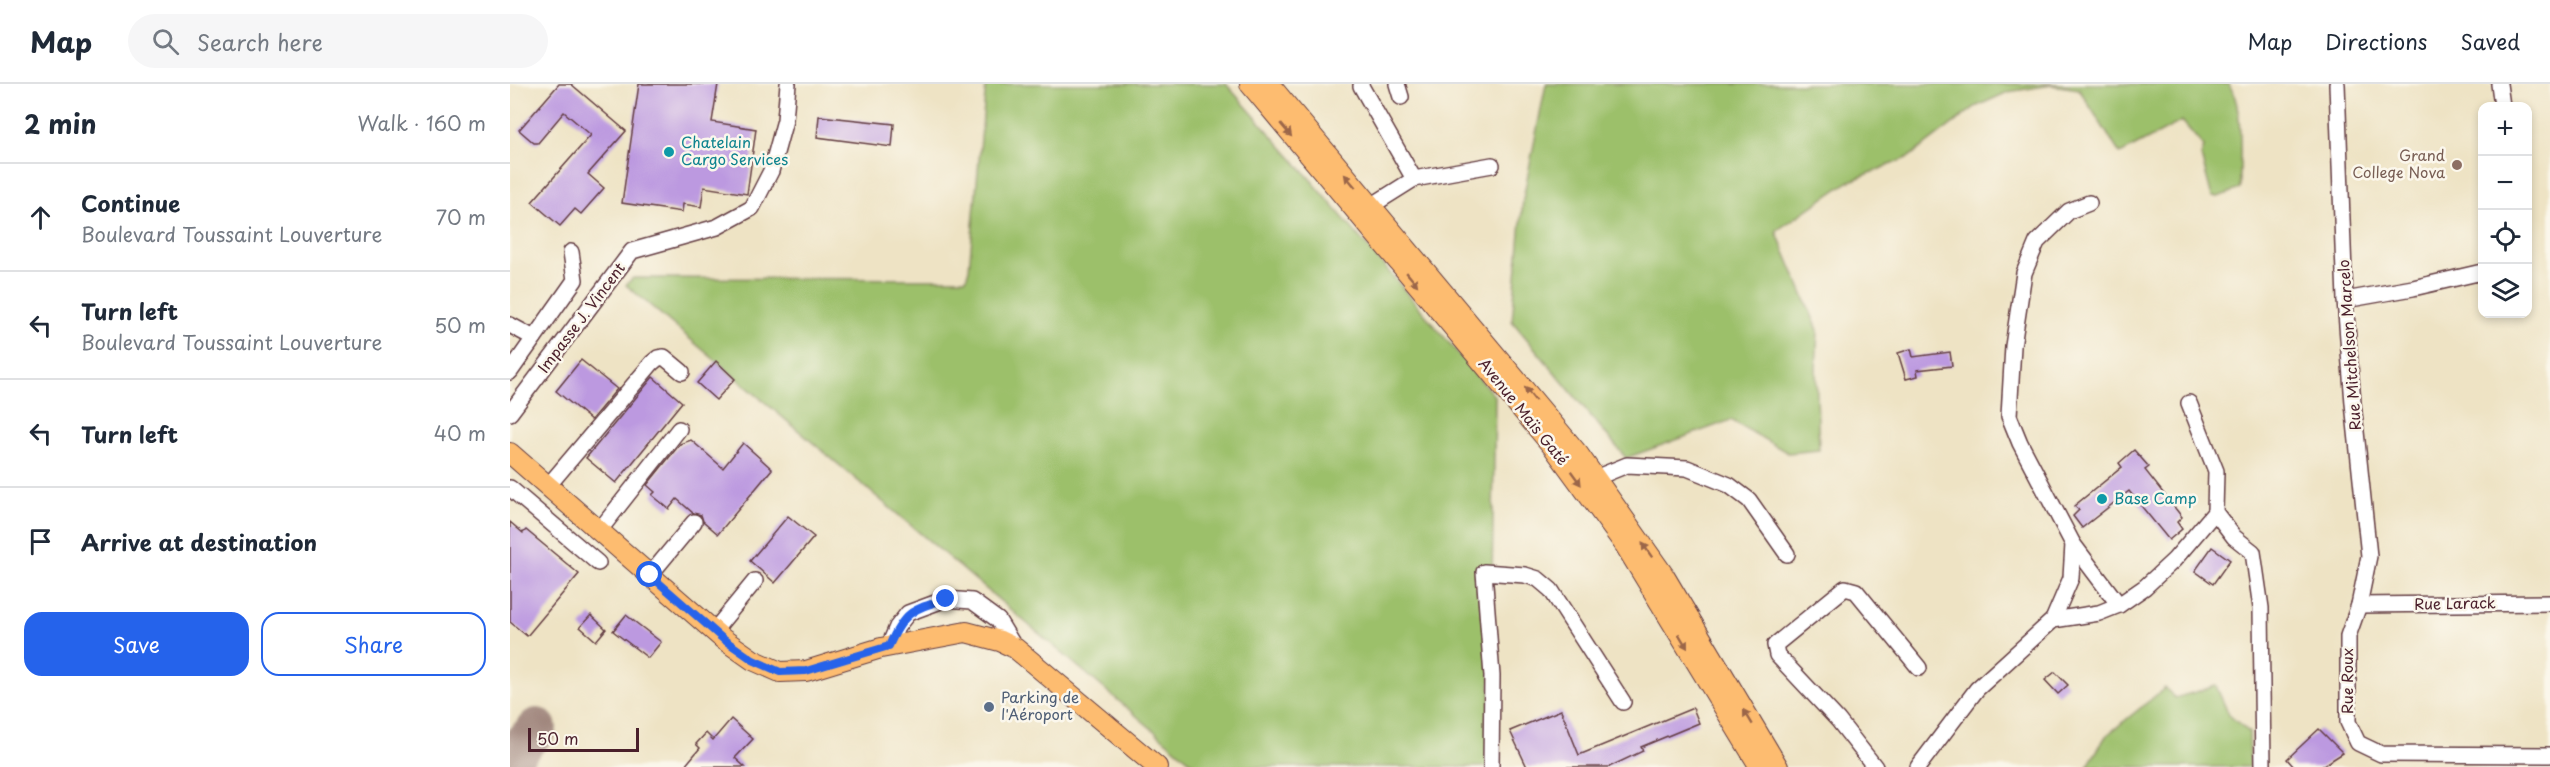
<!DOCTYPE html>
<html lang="en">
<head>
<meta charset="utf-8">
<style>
  body { margin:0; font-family:"Playpen Sans",sans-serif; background:#f6f6f7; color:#1f2937 }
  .controls { position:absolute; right:18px; top:18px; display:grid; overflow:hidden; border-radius:12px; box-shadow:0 3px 9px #0003 }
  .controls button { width:54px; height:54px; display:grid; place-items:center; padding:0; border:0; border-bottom:2px solid #e0e1e3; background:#fff; color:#1f2937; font:30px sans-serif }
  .scale { position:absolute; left:18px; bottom:15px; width:111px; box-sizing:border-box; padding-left:6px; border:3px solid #4a1f2b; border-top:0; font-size:16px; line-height:21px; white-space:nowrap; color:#4a1f2b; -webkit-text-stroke:4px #fbf7ec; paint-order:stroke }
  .stop { position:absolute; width:18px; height:18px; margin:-14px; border:4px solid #2563eb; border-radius:50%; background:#fff }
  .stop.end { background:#2563eb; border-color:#fff; box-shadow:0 2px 6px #0008 }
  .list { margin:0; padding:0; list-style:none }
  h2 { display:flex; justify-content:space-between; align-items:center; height:78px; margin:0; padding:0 24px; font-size:26px }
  h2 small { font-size:20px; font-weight:400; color:#747a83 }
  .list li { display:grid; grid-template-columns:39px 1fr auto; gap:18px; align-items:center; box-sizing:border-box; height:108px; padding:0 24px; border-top:2px solid #e0e1e3 }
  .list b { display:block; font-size:22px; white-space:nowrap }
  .list p { margin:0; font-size:20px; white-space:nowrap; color:#747a83 }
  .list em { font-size:20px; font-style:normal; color:#747a83 }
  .actions { display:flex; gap:12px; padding:18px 24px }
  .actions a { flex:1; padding:14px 0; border:2px solid #2563eb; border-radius:18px; text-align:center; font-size:21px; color:#2563eb }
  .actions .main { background:#2563eb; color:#fff }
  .icon { flex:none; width:33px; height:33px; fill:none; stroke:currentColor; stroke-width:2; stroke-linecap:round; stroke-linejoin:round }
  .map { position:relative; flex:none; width:2040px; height:683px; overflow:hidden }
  header { display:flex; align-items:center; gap:36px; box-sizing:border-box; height:84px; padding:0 30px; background:#fff; border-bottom:2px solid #e0e1e3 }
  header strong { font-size:28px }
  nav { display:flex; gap:33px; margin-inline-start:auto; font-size:21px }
  .search { width:420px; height:54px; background:#f6f6f7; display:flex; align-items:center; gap:15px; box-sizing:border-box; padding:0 21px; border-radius:33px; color:#747a83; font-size:22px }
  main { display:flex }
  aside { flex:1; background:#fff }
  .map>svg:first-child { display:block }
  .green { fill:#9cc06a; stroke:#73704a; stroke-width:1.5 }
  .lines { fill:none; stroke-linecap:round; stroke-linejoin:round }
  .taxiway { stroke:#9c8178; stroke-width:40 }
  .building { fill:#bc99e0 }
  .minor-casing { stroke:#633c42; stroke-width:18 }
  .major-casing { stroke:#633c42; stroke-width:22 }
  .minor { stroke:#fff; stroke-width:15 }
  .major { stroke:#fdbc70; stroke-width:20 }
  .oneway { fill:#9b664a }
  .route { stroke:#2563eb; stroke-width:8 }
  .culture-dot { fill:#0f9aa8; stroke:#fbf7ec; stroke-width:2 }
  .education-dot { fill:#8d6e63; stroke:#fbf7ec; stroke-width:2 }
  .service-dot { fill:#5c6f8a; stroke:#fbf7ec; stroke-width:2 }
  .labels { text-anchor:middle; stroke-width:5; stroke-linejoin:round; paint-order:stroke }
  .culture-label { font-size:15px; fill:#0d838f; stroke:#fbf7ec; text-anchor:start }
  .education-label { font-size:15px; fill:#785e54; stroke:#fbf7ec; text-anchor:end }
  .street-label { font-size:15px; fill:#4a1f2b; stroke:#fbf7ec }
  .service-label { font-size:15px; fill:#4e5e75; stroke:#fbf7ec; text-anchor:start }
</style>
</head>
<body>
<header>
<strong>Map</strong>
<div class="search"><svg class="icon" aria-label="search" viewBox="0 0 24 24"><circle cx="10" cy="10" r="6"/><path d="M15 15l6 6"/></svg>Search here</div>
<nav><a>Map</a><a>Directions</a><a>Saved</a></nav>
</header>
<main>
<aside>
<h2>2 min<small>Walk · 160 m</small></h2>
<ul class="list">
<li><svg class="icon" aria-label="ahead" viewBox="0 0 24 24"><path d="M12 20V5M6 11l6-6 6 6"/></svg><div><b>Continue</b><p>Boulevard Toussaint Louverture</p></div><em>70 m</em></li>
<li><svg class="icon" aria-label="left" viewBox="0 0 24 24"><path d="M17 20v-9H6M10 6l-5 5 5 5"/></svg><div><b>Turn left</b><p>Boulevard Toussaint Louverture</p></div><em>50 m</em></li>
<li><svg class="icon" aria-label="left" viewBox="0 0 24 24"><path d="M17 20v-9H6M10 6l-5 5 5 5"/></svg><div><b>Turn left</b></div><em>40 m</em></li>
<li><svg class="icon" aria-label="arrive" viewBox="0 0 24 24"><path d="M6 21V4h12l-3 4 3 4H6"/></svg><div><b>Arrive at destination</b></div></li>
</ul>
<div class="actions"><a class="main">Save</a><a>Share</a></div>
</aside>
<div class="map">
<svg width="2040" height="683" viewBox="0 0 2040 683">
  <rect width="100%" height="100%" fill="#fbf7ec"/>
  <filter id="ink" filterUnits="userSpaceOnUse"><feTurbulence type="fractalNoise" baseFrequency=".0167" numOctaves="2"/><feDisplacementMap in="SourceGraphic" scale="12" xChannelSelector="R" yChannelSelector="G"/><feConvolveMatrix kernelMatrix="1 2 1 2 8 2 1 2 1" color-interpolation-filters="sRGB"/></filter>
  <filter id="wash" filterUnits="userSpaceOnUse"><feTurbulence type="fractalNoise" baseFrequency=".008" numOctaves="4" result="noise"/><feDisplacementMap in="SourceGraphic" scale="24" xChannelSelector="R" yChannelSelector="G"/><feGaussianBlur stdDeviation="1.35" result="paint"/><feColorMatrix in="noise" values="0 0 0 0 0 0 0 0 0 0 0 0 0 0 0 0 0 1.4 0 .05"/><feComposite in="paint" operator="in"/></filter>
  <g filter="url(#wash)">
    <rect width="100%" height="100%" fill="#eee3c4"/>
    <g class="green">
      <path d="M 476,0 L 716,0 L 790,83 L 985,313 L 979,683 L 687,683 L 116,201 L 123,194 L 456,195 L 459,185 Z"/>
      <path d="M 1036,0 L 1718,0 C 1735,20 1729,78 1730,105 L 1708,113 L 1702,113 L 1691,72 L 1694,63 L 1672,37 L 1610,70 L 1569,5 L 1541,1 L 1498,8 L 1465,23 L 1399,73 L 1338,98 L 1266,147 L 1308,246 L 1306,285 L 1309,366 L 1278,369 L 1221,336 L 1116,374 L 1002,237 L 1013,115 Z"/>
      <path d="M 1706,602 L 1719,631 L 1739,648 L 1740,683 L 1577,683 L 1596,652 L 1655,604 L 1665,614 Z"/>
    </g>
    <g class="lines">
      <path class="taxiway" d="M 0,675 L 27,644"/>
    </g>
    <g id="blocks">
      <g class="building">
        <path d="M 49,0 L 61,0 L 116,47 L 78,90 L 94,104 L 71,130 L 65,125 L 50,142 L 22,118 L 81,51 L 54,28 L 28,59 L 24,59 L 9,46 Z"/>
        <path d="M 129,0 L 208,0 L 202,38 L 246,45 L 237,110 L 194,103 L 191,123 L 173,120 L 172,128 L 112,119 Z"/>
        <path d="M 309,32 L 384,40 L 382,63 L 307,53 Z"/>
        <path d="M 1401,265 L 1403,273 L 1440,268 L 1442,282 L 1407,286 L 1408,292 L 1396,295 L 1388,269 Z"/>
        <path d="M 71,276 L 107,305 L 81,336 L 46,307 Z"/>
        <path d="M 206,277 L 225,295 L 206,316 L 187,299 Z"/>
        <path d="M 143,293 L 172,318 L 106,399 L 76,374 Z"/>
        <path d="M 181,356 L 213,384 L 233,359 L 262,385 L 208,450 L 193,437 L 191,431 L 183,429 L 167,415 L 159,425 L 142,411 L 145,408 L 137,401 L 170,360 Z"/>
        <path d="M 1624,366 L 1639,383 L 1635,386 L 1672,433 L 1667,438 L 1672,445 L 1659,456 L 1619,407 L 1572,444 L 1563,432 L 1569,426 L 1564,422 L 1612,383 L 1609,379 Z"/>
        <path d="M 278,432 L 304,453 L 265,499 L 240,477 Z"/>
        <path d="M 0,438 L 13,449 L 16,446 L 69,490 L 17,552 L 0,538 Z"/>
        <path d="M 1702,463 L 1720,476 L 1703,500 L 1685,487 Z"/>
        <path d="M 81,531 L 96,545 L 86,557 L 70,543 Z"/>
        <path d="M 116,531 L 151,558 L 138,574 L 103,547 Z"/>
        <path d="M 1545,588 L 1558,601 L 1548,610 L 1535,596 Z"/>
        <path d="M 1183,624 L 1189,639 L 1131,663 L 1133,667 L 1099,683 L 1017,683 L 1000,647 L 1051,626 L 1069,671 Z"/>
        <path d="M 221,635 L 243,655 L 225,674 L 235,683 L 174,683 L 190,664 L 186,660 L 196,649 L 203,656 Z"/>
        <path d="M 1809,645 L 1833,669 L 1811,683 L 1784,683 L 1777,675 Z"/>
      </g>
    </g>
  </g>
  <g filter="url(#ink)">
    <use href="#blocks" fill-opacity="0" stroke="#633c42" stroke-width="1.5"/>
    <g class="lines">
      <g class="minor-casing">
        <g id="minor">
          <path d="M 887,0 L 891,13"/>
          <path d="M 1827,0 L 1835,216 L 1843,319 L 1859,472 L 1849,521 L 1838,552 L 1838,638 L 1848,659 L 1871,670 L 2040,671"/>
          <path d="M 1989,0 L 1992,22"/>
          <path d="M 851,2 L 904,95"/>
          <path d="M 861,122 L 904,95 L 982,81"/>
          <path d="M 1835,216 L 1903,204 L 1972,188"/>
          <path d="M 0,241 L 24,254"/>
          <path d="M 0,288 L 65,196 L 61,168"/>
          <path d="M 1679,319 L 1706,387 L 1705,428 L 1724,453 L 1743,468 L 1751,524 L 1753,683"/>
          <path d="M 0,329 L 122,167 L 207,143 L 242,124 L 261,87 L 275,36 L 278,0"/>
          <path d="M 1085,394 L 1117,381 L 1177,384 L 1219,401 L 1239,416 L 1277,470"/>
          <path d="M 38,402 L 142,279 L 148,274 L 154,273 L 172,288"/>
          <path d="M 0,404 L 88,479"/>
          <path d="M 89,447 L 169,345"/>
          <path d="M 1563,460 L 1609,521"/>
          <path d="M 140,491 L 184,438"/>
          <path d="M 1849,521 L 2040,519"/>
          <path d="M 1543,536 L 1561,494 L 1563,460 L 1510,359 L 1499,332 L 1503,262 L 1514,189 L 1527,158 L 1559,127 L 1579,119"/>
          <path d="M 204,547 L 245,497"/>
          <path d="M 379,562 L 387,543 L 398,529 L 436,515 L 462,517 L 488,536 L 505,564"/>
          <path d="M 981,683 L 982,592 L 974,488 L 1015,491 L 1028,495 L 1041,506 L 1113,618"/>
          <path d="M 1365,683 L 1328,636 L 1267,571 L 1265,561 L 1335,504 L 1346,507 L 1409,584"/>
          <path d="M 1408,683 L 1467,605 L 1543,536 L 1589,529 L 1609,521 L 1635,503 L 1664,476 L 1705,428"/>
        </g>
      </g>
      <g class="major-casing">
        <g id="major">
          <path d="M 740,0 L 1044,364 L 1115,461 L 1250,683"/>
          <path d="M 759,0 L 1069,371 L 1153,490 L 1268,683"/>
          <path d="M 0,369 L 213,555 L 243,576 L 270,588 L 296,587 L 371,564 L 456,548 L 490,557 L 505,564 L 647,683"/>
        </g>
      </g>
      <use href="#minor" class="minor"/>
      <use href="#major" class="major"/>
    </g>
    <defs><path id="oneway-solid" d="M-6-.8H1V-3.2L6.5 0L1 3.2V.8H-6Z" transform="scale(1.5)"/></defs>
    <g class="oneway">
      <use href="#oneway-solid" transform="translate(776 46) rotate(50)"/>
      <use href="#oneway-solid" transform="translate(840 97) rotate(-130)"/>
      <use href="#oneway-solid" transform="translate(902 195) rotate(50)"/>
      <use href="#oneway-solid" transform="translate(1020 310) rotate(-129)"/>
      <use href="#oneway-solid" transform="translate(1066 394) rotate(54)"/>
      <use href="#oneway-solid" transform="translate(1137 466) rotate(-125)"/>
      <use href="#oneway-solid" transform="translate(1173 557) rotate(59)"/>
      <use href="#oneway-solid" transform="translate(1238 633) rotate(-121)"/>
    </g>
  </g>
  <g class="lines" filter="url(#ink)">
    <path class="route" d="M 140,491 L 213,555 L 243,576 L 270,588 L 296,587 L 379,562 C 394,528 401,526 436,515"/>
  </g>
  <g class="culture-dot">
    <circle cx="159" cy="68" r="6"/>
    <circle cx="1592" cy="415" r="6"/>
  </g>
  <circle class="education-dot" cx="1947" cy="81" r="6"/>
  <circle class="service-dot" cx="479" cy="623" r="6"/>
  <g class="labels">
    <g class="culture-label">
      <text x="171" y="64">Chatelain<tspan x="171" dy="17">Cargo Services</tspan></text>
      <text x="1604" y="420">Base Camp</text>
    </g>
    <g class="education-label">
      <text x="1935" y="77">Grand<tspan x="1935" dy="17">College Nova</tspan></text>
    </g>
    <g class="street-label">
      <text transform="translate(72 234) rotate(-53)" y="5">Impasse J. Vincent</text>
      <text transform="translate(1840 261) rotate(-94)" y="5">Rue Mitchelson Marcelo</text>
      <text transform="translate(1013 328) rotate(51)" y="5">Avenue Maïs Gaté</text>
      <text transform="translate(1945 520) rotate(-1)" y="5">Rue Larack</text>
      <text transform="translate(1838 597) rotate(-90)" y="5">Rue Roux</text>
    </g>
    <g class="service-label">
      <text x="491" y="619">Parking de<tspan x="491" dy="17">l'Aéroport</tspan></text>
    </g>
  </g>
</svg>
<div class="controls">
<button>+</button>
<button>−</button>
<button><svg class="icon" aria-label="locate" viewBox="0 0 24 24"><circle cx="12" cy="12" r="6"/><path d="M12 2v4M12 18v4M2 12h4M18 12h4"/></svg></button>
<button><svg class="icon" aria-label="layers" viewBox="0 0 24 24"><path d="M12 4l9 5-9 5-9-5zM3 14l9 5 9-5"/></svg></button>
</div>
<div class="scale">50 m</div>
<div class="stop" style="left:140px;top:491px"></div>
<div class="stop end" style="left:436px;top:515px"></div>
</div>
</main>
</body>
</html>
